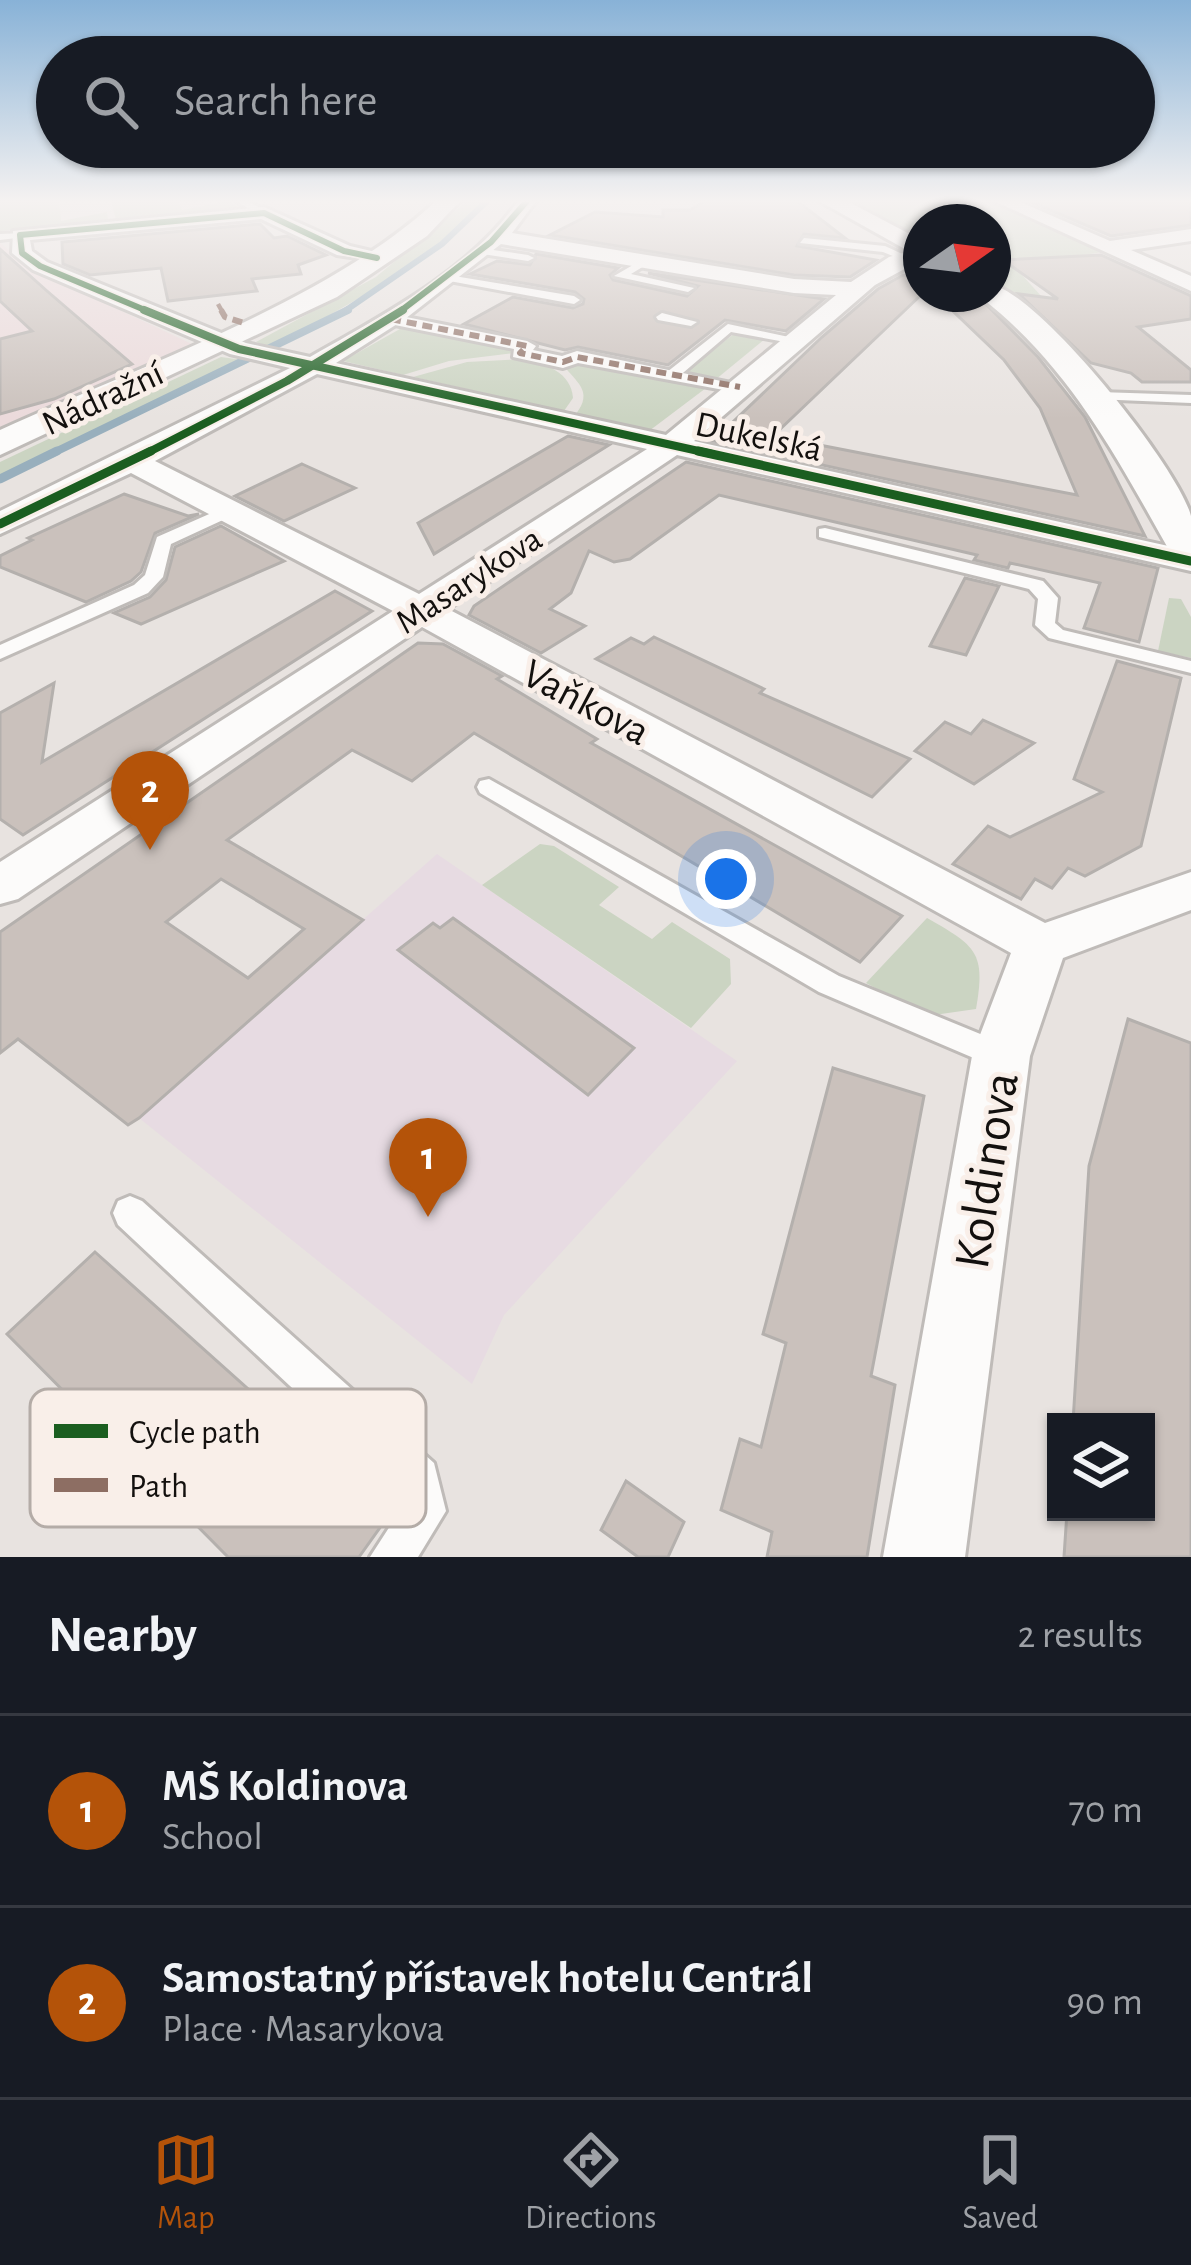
<!DOCTYPE html>
<html lang="en">
<head>
<meta charset="utf-8">
<style>
  body { margin:0; font-family:"Alegreya Sans",sans-serif; background:#242831; color:#f1f3f6 }
  .controls { position:absolute; right:36px; bottom:36px; display:grid; overflow:hidden; border-radius:0px; box-shadow:0 3px 9px #0004 }
  .controls button { width:108px; height:108px; display:grid; place-items:center; padding:0; border:0; border-bottom:3px solid #363941; background:#171b24; color:#f1f3f6; font:60px sans-serif }
  .compass { position:absolute; left:903px; top:204px; width:108px; height:108px; border-radius:50%; background:#171b24; box-shadow:0 3px 9px #0004; rotate:76deg }
  .you { position:absolute; left:726px; top:879px; width:42px; height:42px; margin:-30px; border:9px solid #fff; border-radius:50%; background:#1a73e8; box-shadow:0 0 0 18px #1a73e833 }
  .badge { display:grid; place-items:center; width:78px; height:78px; border-radius:50%; background:#b45309; color:#fff; font-size:39px; font-weight:700 }
  .pin { position:absolute; translate:-50% -99px; filter:drop-shadow(0 3px 6px #0008) }
  .pin::after { content:''; position:absolute; top:63px; width:42px; height:36px; background:inherit; clip-path:polygon(0 0,100% 0,50% 100%) }
  .list { margin:0; padding:0; list-style:none }
  h2 { display:flex; justify-content:space-between; align-items:center; height:156px; margin:0; padding:0 48px; font-size:51px }
  h2 small { font-size:39px; font-weight:400; color:#9ea1a6 }
  .list li { display:grid; grid-template-columns:78px 1fr auto; gap:36px; align-items:center; box-sizing:border-box; height:192px; padding:0 48px; border-top:3px solid #363941 }
  .list b { display:block; font-size:45px; white-space:nowrap }
  .list p { margin:0; font-size:39px; white-space:nowrap; color:#9ea1a6 }
  .list em { font-size:39px; font-style:normal; color:#9ea1a6 }
  .icon { flex:none; width:66px; height:66px; fill:none; stroke:currentColor; stroke-width:2; stroke-linecap:round; stroke-linejoin:round }
  .map { position:relative; flex:none; width:1191px; height:1557px; overflow:hidden }
  .search { position:absolute; background:#171b24; box-shadow:0 3px 9px #0004; left:36px; right:36px; top:36px; height:132px; display:flex; align-items:center; gap:30px; box-sizing:border-box; padding:0 42px; border-radius:66px; color:#9ea1a6; font-size:45px }
  .sheet { height:540px; background:#171b24 }
  nav { display:flex; justify-content:space-around; align-items:center; box-sizing:border-box; height:168px; border-top:3px solid #363941; background:#171b24; font-size:33px; color:#9ea1a6 }
  nav a { display:grid; justify-items:center; gap:6px }
  nav .on { color:#b45309 }
  .map>svg:first-child { display:block }
  .industrial { fill:#ebdadb }
  .education { fill:#e7dbe2 }
  .green { fill:#cbd4c2 }
  .lines { fill:none; stroke-linecap:round; stroke-linejoin:round }
  .stream-far2 { stroke:#98afbd; stroke-width:6 }
  .stream-far1 { stroke:#98afbd; stroke-width:8 }
  .stream { stroke:#98afbd; stroke-width:9 }
  .building { fill:#cac1bc; stroke:#b4b0ad; stroke-width:3; fill-rule:evenodd }
  .service-casing { stroke:#bfbbb8; stroke-width:6 }
  .pedestrian-casing { stroke:#bfbbb8; stroke-width:6 }
  .minor-casing { stroke:#bfbbb8; stroke-width:6 }
  .tertiary-casing { stroke:#bfbbb8; stroke-width:6 }
  .service { fill:#fcfbfa; fill-rule:evenodd }
  .pedestrian { fill:#fcfbfa; fill-rule:evenodd }
  .minor { fill:#fcfbfa; fill-rule:evenodd }
  .tertiary { fill:#fcfbfa; fill-rule:evenodd }
  .quiet-far1 { stroke:#8d6e63; stroke-width:4.5; stroke-dasharray:8 4.5; stroke-linecap:butt }
  .quiet { stroke:#8d6e63; stroke-width:6; stroke-dasharray:10 6; stroke-linecap:butt }
  .cycleway-far2-casing { stroke:#f9efe9; stroke-width:9 }
  .cycleway-far1-casing { stroke:#f9efe9; stroke-width:12 }
  .cycleway-casing { stroke:#f9efe9; stroke-width:15 }
  .cycleway-far2 { stroke:#1b5e20; stroke-width:6 }
  .cycleway-far1 { stroke:#1b5e20; stroke-width:8 }
  .cycleway { stroke:#1b5e20; stroke-width:9 }
  .labels { text-anchor:middle; stroke-width:10; stroke-linejoin:round; paint-order:stroke }
  .far-street-label { font-size:36px; fill:#13100e; stroke:#f9efe9 }
  .street-label { font-size:42px; fill:#13100e; stroke:#f9efe9 }
  .near-street-label { font-size:51px; fill:#13100e; stroke:#f9efe9 }
  .key { fill:#f9efe9; stroke:#b4aca7; stroke-width:3 }
  .key-label { font-size:33px; fill:#13100e }
</style>
</head>
<body>
<div class="map">
<svg width="1191" height="1557" viewBox="0 0 1191 1557">
  <rect width="100%" height="100%" fill="#e8e3e0"/>
  <path class="industrial" d="M 0,243 L 36,271 L 192,344 L 0,427 Z"/>
  <path class="education" d="M 437,854 L 737,1061 L 504,1315 L 472,1384 L 139,1118 Z"/>
  <g class="green">
    <path d="M 59,201 L 61,221 L 107,212 L 108,221 L 0,231 L 0,202 Z"/>
    <path d="M 111,201 L 178,201 L 182,210 L 228,201 L 241,209 L 116,220 Z"/>
    <path d="M 467,201 L 483,201 C 456,248 321,321 270,347 L 256,342 L 376,277 Z"/>
    <path d="M 847,201 L 989,201 L 1111,251 L 1013,265 L 1042,297 L 1024,299 L 993,281 L 993,222 L 921,222 L 921,240 Z"/>
    <path d="M 407,325 L 511,348 L 515,353 L 449,361 L 403,375 L 343,361 Z"/>
    <path d="M 734,334 L 765,339 L 715,380 L 682,373 Z"/>
    <path d="M 221,357 L 243,360 L 0,478 L 0,462 Z"/>
    <path d="M 524,359 C 546,364 571,372 573,398 L 564,411 L 413,377 L 467,362 Z"/>
    <path d="M 587,362 L 710,385 L 649,431 L 576,414 C 594,391 576,382 563,365 Z"/>
    <path d="M 1169,598 L 1181,599 L 1191,617 L 1191,658 L 1158,651 Z"/>
    <path d="M 540,844 L 554,846 L 619,887 L 599,905 L 652,939 L 672,922 L 730,959 L 731,984 L 691,1028 L 482,885 Z"/>
    <path d="M 927,918 C 976,946 986,952 976,1009 L 927,1016 L 866,983 Z"/>
  </g>
  <g class="lines">
    <path class="stream-far2" d="M 342,313 L 442,244 L 487,201"/>
    <path class="stream-far1" d="M 51,454 L 348,310"/>
    <path class="stream" d="M 0,479 L 57,451"/>
  </g>
  <g class="building">
    <path d="M 705,201 L 797,201 L 845,238 L 804,234 L 797,246 L 876,260 L 850,277 L 794,275 L 550,235 L 595,212 L 663,217 L 663,210 L 690,210 Z"/>
    <path d="M 1029,201 L 1191,201 L 1191,225 L 1111,236 Z"/>
    <path d="M 260,224 L 274,238 L 287,236 L 326,255 L 298,265 L 301,274 L 252,279 L 257,291 L 168,301 L 161,268 L 90,275 L 63,264 L 62,242 Z"/>
    <path d="M 0,249 L 47,291 L 132,364 L 54,399 L 0,414 L 0,339 L 32,331 L 0,301 Z"/>
    <path d="M 536,254 L 618,268 L 610,275 L 613,280 L 687,296 L 698,286 L 648,273 L 824,299 L 786,331 L 725,320 L 668,365 L 578,347 L 565,350 L 464,324 L 513,297 L 573,308 L 583,304 L 584,299 L 575,292 L 470,274 L 497,261 L 530,265 Z"/>
    <path d="M 1101,255 L 1191,296 L 1191,319 L 1138,327 L 1191,370 L 1191,382 L 1142,382 L 1131,373 L 1091,363 L 1019,294 L 1058,299 L 1003,260 Z"/>
    <path d="M 903,275 L 921,278 L 922,294 L 773,436 L 1077,495 L 1040,408 L 1004,360 L 935,294 L 976,294 L 1038,357 L 1085,417 L 1145,536 L 713,441 L 822,337 L 878,289 Z"/>
    <path d="M 568,436 L 609,445 L 434,554 L 418,523 Z"/>
    <path d="M 686,462 L 1158,568 L 1139,642 L 1084,628 L 1100,583 L 1010,563 L 1008,568 L 974,560 L 977,555 L 719,495 L 630,559 L 614,562 L 589,551 L 571,593 L 550,609 L 585,626 L 541,653 L 469,615 L 474,606 Z"/>
    <path d="M 302,464 L 355,488 L 284,521 L 235,496 Z"/>
    <path d="M 124,494 L 188,516 L 199,514 L 155,533 L 141,572 L 131,581 L 86,602 L 0,567 L 0,556 L 32,540 L 28,538 Z"/>
    <path d="M 221,526 L 284,561 L 141,624 L 114,613 L 150,597 L 166,580 L 175,547 Z"/>
    <path d="M 965,578 L 999,586 L 966,655 L 930,646 Z"/>
    <path d="M 335,591 L 372,611 L 23,835 L 0,819 L 0,713 L 54,683 L 42,762 Z"/>
    <path d="M 654,637 L 764,689 L 760,693 L 910,759 L 872,797 L 596,659 L 631,638 L 644,644 Z"/>
    <path d="M 418,643 L 443,644 L 502,676 L 497,679 L 597,739 L 591,743 L 902,916 L 860,962 L 474,733 L 412,781 L 352,750 L 227,840 L 363,920 L 139,1118 L 128,1125 L 18,1039 L 0,1053 L 0,932 ZM 221,879 L 304,929 L 248,978 L 166,922 Z"/>
    <path d="M 1117,661 L 1181,678 L 1141,846 L 1085,876 L 1068,868 L 1052,888 L 1035,879 L 1021,899 L 953,864 L 988,826 L 1010,837 L 1102,792 L 1074,779 Z"/>
    <path d="M 983,720 L 1034,743 L 974,784 L 915,751 L 945,722 L 971,734 Z"/>
    <path d="M 453,918 L 634,1048 L 588,1095 L 398,950 L 433,923 L 440,928 Z"/>
    <path d="M 1128,1019 L 1191,1043 L 1191,1557 L 1064,1557 L 1067,1512 L 1146,1512 L 1146,1422 L 1073,1422 L 1089,1166 Z"/>
    <path d="M 833,1068 L 924,1096 L 871,1376 L 895,1385 L 867,1557 L 767,1557 L 772,1532 L 721,1510 L 740,1439 L 761,1447 L 786,1343 L 763,1334 Z"/>
    <path d="M 95,1252 L 389,1515 L 359,1557 L 228,1557 L 7,1334 Z"/>
    <path d="M 626,1481 L 684,1522 L 668,1557 L 638,1557 L 601,1530 Z"/>
  </g>
  <g class="lines">
    <g class="service-casing">
      <g id="service">
        <path d="M 236,201 L 248,201 L 269,213 L 260,215 Z"/>
        <path d="M 24,233 L 24,237 L 0,240 L 0,234 Z"/>
        <path d="M 804,238 L 885,246 L 911,258 L 905,261 L 883,252 L 800,243 Z"/>
        <path d="M 480,248 L 528,255 L 534,258 L 528,261 L 476,253 Z"/>
        <path d="M 645,258 L 649,263 L 631,274 L 694,288 L 688,292 L 614,276 Z"/>
        <path d="M 448,275 L 574,296 L 580,300 L 574,304 L 444,280 Z"/>
        <path d="M 662,313 L 697,322 L 691,326 L 658,320 L 656,317 Z"/>
        <path d="M 728,324 L 803,340 L 796,344 L 731,332 L 677,378 L 667,378 L 667,372 Z"/>
        <path d="M 1099,392 L 1191,395 L 1191,403 L 1094,399 L 1094,393 Z"/>
        <path d="M 232,504 L 238,505 L 238,513 L 171,544 L 163,577 L 148,593 L 0,659 L 0,645 L 134,585 L 145,575 L 157,537 Z"/>
        <path d="M 825,528 L 1043,581 L 1058,598 L 1055,623 L 1063,630 L 1191,661 L 1191,673 L 1049,638 L 1035,625 L 1038,599 L 1029,589 L 819,537 L 819,529 Z"/>
        <path d="M 489,779 L 839,976 L 1012,1047 L 1016,1056 L 1012,1065 L 1001,1069 L 990,1065 L 819,992 L 480,793 L 477,787 L 480,781 Z"/>
        <path d="M 130,1196 L 142,1201 L 434,1463 L 446,1511 L 418,1557 L 370,1557 L 403,1506 L 400,1489 L 118,1225 L 113,1213 L 118,1201 Z"/>
      </g>
    </g>
    <g class="pedestrian-casing">
      <path id="pedestrian" d="M 391,314 L 527,341 L 536,346 L 533,350 L 562,356 L 577,351 L 750,387 L 740,393 L 578,363 L 563,368 L 513,357 L 514,349 L 385,323 L 382,319 Z"/>
    </g>
    <g class="minor-casing">
      <g id="minor">
        <path d="M 518,201 L 536,201 L 512,233 L 794,279 L 851,282 L 889,257 L 921,248 L 921,260 L 875,285 L 694,441 L 1191,551 L 1191,571 L 677,455 L 448,609 L 1045,923 L 1191,872 L 1191,910 L 1063,958 L 1030,1056 L 965,1557 L 883,1557 L 972,1056 L 1011,953 L 422,627 L 18,899 L 0,904 L 0,862 L 393,611 L 131,473 L 0,534 L 0,511 L 290,368 L 230,354 L 33,270 L 12,253 L 13,231 L 264,207 L 350,246 L 384,254 L 384,262 L 337,255 L 261,219 L 30,240 L 32,251 L 47,262 L 246,343 L 310,357 C 380,317 472,269 518,201 ZM 501,244 L 794,293 L 836,295 L 666,435 L 336,363 L 405,319 ZM 317,374 L 647,449 L 419,594 L 155,461 Z"/>
        <path d="M 994,201 L 1018,201 L 1110,241 L 1191,229 L 1191,241 L 1131,250 L 1191,276 L 1191,291 Z"/>
      </g>
    </g>
    <g class="tertiary-casing">
      <g id="tertiary">
        <path d="M 436,201 L 460,201 L 427,236 L 337,297 L 0,455 L 0,430 C 135,368 329,301 436,201 Z"/>
        <path d="M 819,201 L 847,201 L 921,240 L 921,258 Z"/>
        <path d="M 993,285 C 1042,297 1179,468 1191,516 C 1191,530 1191,549 1191,563 L 1176,559 L 1169,550 C 1116,456 1069,367 983,299 L 980,294 L 993,294 Z"/>
      </g>
    </g>
    <use href="#service" class="service"/>
    <use href="#pedestrian" class="pedestrian"/>
    <use href="#minor" class="minor"/>
    <use href="#tertiary" class="tertiary"/>
    <path class="quiet-far1" d="M 218,304 L 223,313"/>
    <g class="quiet">
      <path d="M 221,310 L 225,317 L 247,324"/>
      <path d="M 391,319 L 527,346 L 520,353 L 563,362 L 577,357 L 740,387"/>
    </g>
    <g class="cycleway-far2-casing">
      <g id="cycleway-far2">
        <path d="M 152,313 L 40,266 L 22,253 L 20,235 L 264,213 L 344,251 L 377,258"/>
        <path d="M 398,313 L 491,242 L 527,201"/>
      </g>
    </g>
    <g class="cycleway-far1-casing">
      <g id="cycleway-far1">
        <path d="M 144,310 L 239,349 L 712,454"/>
        <path d="M 145,454 L 287,381 L 403,310"/>
      </g>
    </g>
    <g class="cycleway-casing">
      <g id="cycleway">
        <path d="M 698,451 L 1191,561"/>
        <path d="M 0,524 L 151,451"/>
      </g>
    </g>
    <use href="#cycleway-far2" class="cycleway-far2"/>
    <use href="#cycleway-far1" class="cycleway-far1"/>
    <use href="#cycleway" class="cycleway"/>
  </g>
  <linearGradient id="sky" x2="0" y2="1"><stop stop-color="#88b2d7"/><stop offset="0.48" stop-color="#f5f2f1"/><stop offset="1" stop-color="#f5f2f1" stop-opacity="0"/></linearGradient>
  <rect width="1191" height="419" fill="url(#sky)"/>
  <g class="labels">
    <g class="far-street-label">
      <text transform="translate(102 397) rotate(-25)" y="13">Nádražní</text>
      <text transform="translate(759 435) rotate(12)" y="13">Dukelská</text>
      <text transform="translate(468 579) rotate(-33)" y="13">Masarykova</text>
    </g>
    <g class="street-label">
      <text transform="translate(587 701) rotate(28)" y="15">Vaňkova</text>
    </g>
    <g class="near-street-label">
      <text transform="translate(985 1170) rotate(-81)" y="18">Koldinova</text>
    </g>
  </g>
  <rect x="30" y="1389" width="396" height="138" rx="18" class="key"/>
  <rect x="54" y="1424" width="54" height="14" fill="#1b5e20"/>
  <rect x="54" y="1478" width="54" height="14" fill="#8d6e63"/>
  <g class="key-label">
    <text x="129" y="1443">Cycle path</text>
    <text x="129" y="1497">Path</text>
  </g>
</svg>
<div class="controls">
<button><svg class="icon" aria-label="layers" viewBox="0 0 24 24"><path d="M12 4l9 5-9 5-9-5zM3 14l9 5 9-5"/></svg></button>
</div>
<svg class="compass" viewBox="-18 -18 36 36"><path d="M0-13l5 13h-10z" fill="#e53935"/><path d="M0 13l5-13h-10z" fill="#9ea1a6"/></svg>
<div class="you"></div>
<div class="pin badge" style="left:428px;top:1217px">1</div>
<div class="pin badge" style="left:150px;top:850px">2</div>
<div class="search"><svg class="icon" aria-label="search" viewBox="0 0 24 24"><circle cx="10" cy="10" r="6"/><path d="M15 15l6 6"/></svg>Search here</div>
</div>
<section class="sheet">
<h2>Nearby<small>2 results</small></h2>
<ul class="list">
<li><span class="badge">1</span><div><b>MŠ Koldinova</b><p>School</p></div><em>70 m</em></li>
<li><span class="badge">2</span><div><b>Samostatný přístavek hotelu Centrál</b><p>Place · Masarykova</p></div><em>90 m</em></li>
</ul>
</section>
<nav>
<a class="on"><svg class="icon" aria-label="map" viewBox="0 0 24 24"><path d="M3 6l6-2 6 2 6-2v14l-6 2-6-2-6 2zM9 4v14M15 6v14"/></svg>Map</a>
<a><svg class="icon" aria-label="directions" viewBox="0 0 24 24"><path d="M12 3l9 9-9 9-9-9zM9 14v-3h6M13 9l2 2-2 2"/></svg>Directions</a>
<a><svg class="icon" aria-label="saved" viewBox="0 0 24 24"><path d="M7 4h10v16l-5-4-5 4z"/></svg>Saved</a>
</nav>
</body>
</html>
